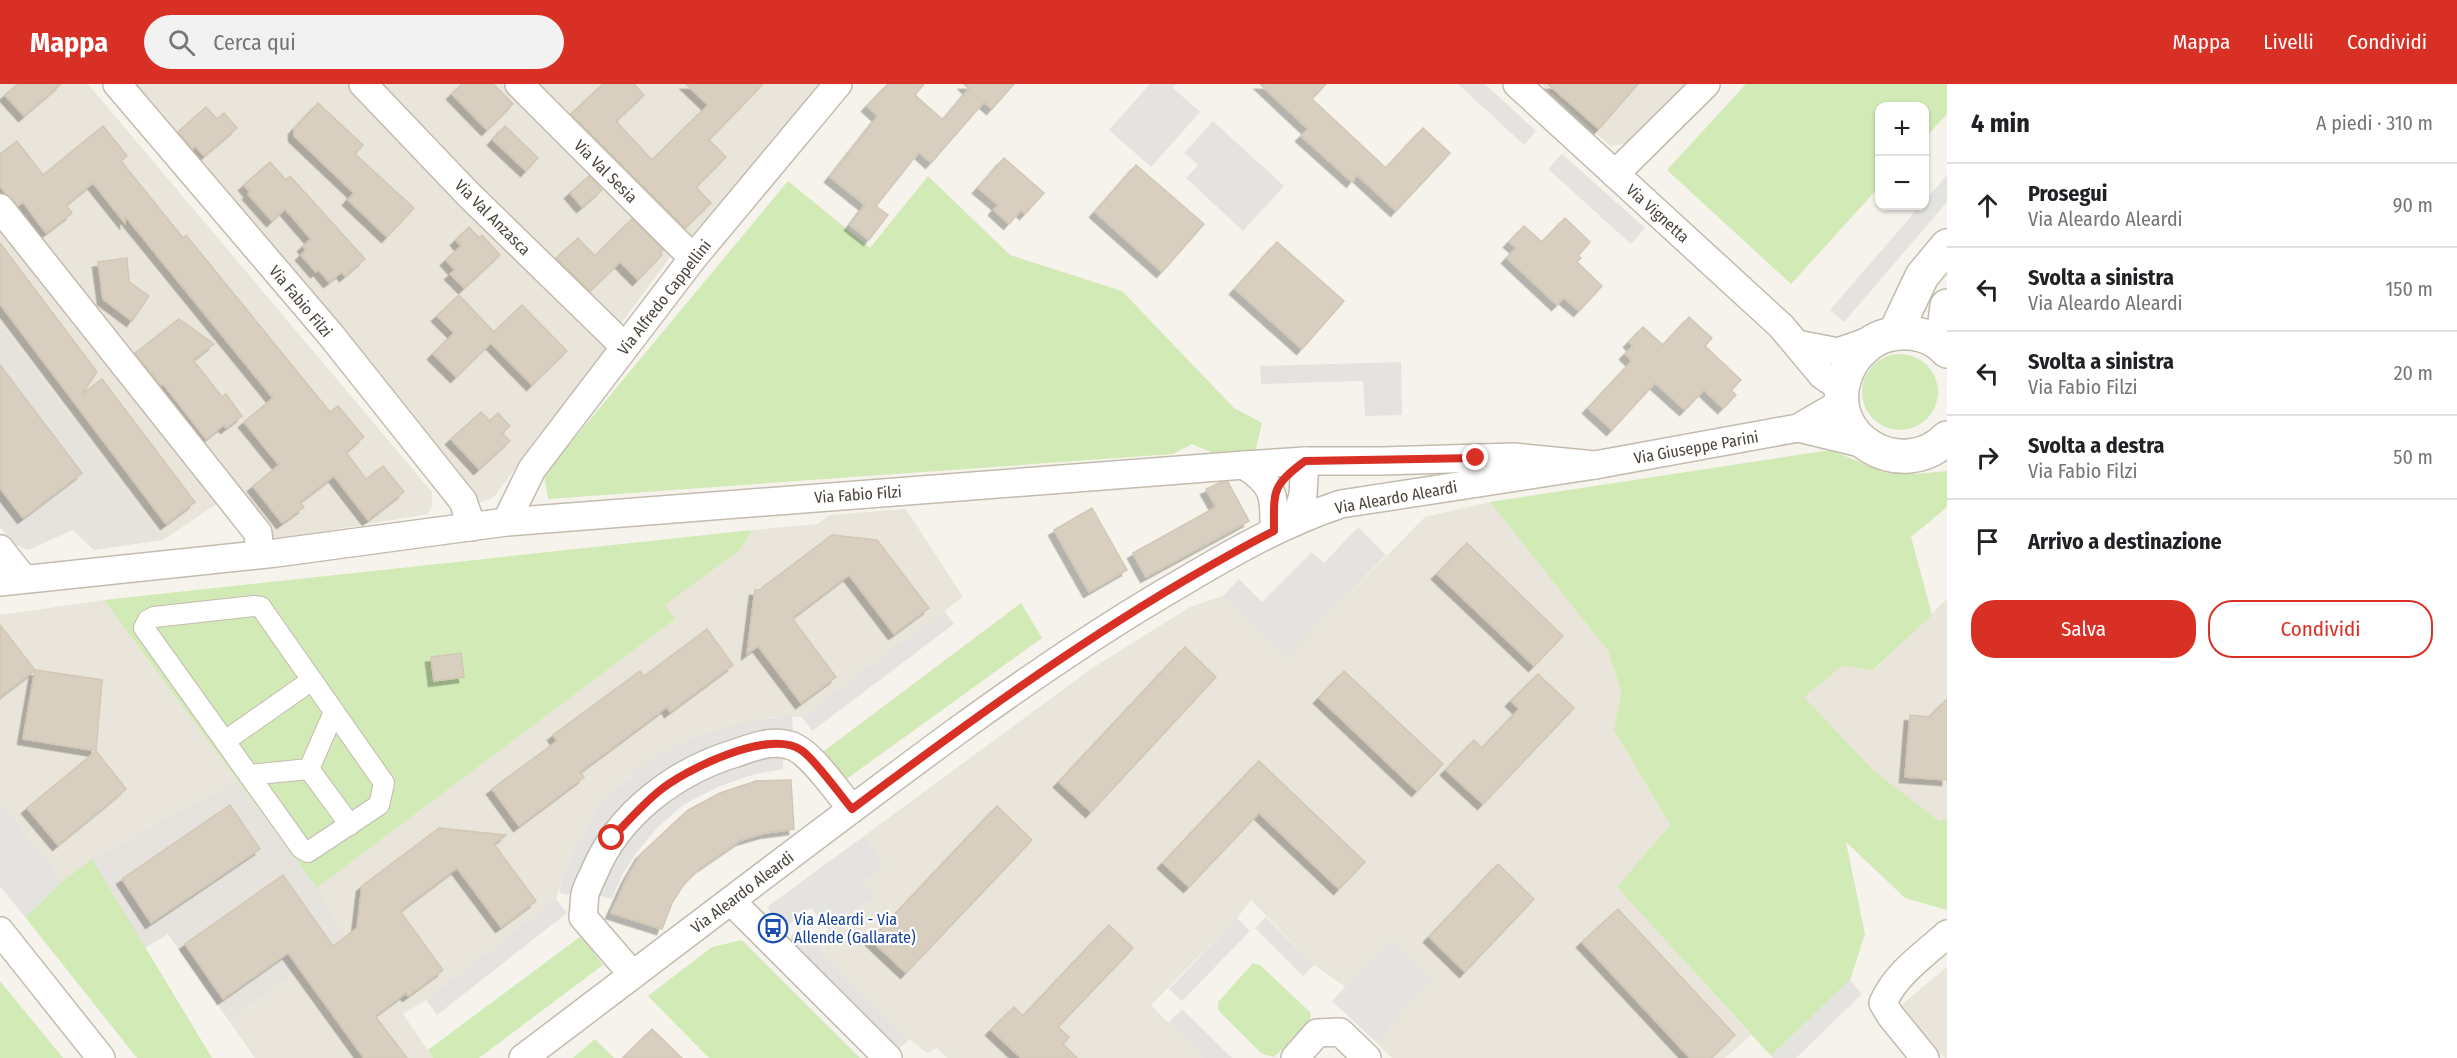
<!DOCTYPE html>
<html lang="it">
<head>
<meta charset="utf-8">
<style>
  body { margin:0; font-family:"Fira Sans Condensed",sans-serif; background:#f2f2f2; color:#202124 }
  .controls { position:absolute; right:18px; top:18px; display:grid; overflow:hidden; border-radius:12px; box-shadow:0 2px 4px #0004 }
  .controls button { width:54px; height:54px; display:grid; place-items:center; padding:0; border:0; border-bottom:2px solid #e0e0e0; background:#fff; color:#202124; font:30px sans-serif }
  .stop { position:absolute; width:18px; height:18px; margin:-14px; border:4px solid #d93025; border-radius:50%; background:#fff }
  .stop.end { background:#d93025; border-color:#fff; box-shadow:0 2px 6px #0008 }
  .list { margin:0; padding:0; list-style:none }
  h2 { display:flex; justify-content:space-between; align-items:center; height:78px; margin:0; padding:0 24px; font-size:26px }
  h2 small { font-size:20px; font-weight:400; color:#757577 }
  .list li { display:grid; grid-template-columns:39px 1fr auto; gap:18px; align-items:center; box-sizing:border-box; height:84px; padding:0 24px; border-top:2px solid #e0e0e0 }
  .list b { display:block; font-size:22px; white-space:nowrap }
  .list p { margin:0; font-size:20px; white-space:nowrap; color:#757577 }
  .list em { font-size:20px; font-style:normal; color:#757577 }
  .actions { display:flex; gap:12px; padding:18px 24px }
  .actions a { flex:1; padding:14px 0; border:2px solid #d93025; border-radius:24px; text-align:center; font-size:21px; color:#d93025 }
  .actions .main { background:#d93025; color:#fff }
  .icon { flex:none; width:33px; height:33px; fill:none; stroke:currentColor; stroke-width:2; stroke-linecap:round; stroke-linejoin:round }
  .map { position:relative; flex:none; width:1947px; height:974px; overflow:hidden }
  header { display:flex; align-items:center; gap:36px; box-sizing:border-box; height:84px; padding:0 30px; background:#d93025; color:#fff }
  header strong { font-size:28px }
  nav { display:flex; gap:33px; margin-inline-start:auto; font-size:21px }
  .search { width:420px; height:54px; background:#f2f2f2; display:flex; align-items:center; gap:15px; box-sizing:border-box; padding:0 21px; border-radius:33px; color:#757577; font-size:22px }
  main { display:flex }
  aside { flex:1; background:#fff }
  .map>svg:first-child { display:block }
  .residential { fill:#eae5da }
  .industrial { fill:#e6e2dd }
  .green { fill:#d2eab5 }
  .parking { fill:#e5e3e0 }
  .building { fill:#d8cfc1; stroke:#d3c7b4; stroke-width:1.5; filter:url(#shadow) }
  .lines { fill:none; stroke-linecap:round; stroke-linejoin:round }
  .pedestrian-casing { stroke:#c2bbae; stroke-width:22 }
  .minor-casing { stroke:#c2bbae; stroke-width:30 }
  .tertiary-casing { stroke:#c2bbae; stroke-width:36 }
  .pedestrian { stroke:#fff; stroke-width:20 }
  .minor { stroke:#fff; stroke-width:27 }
  .tertiary { stroke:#fff; stroke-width:33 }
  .route { stroke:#d93025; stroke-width:8 }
  .labels { text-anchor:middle; stroke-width:4.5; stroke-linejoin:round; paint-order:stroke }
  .street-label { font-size:16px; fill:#4b4439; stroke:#fff }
  .transit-label { font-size:16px; fill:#164399; stroke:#fff; text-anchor:start }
</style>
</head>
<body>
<header>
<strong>Mappa</strong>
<div class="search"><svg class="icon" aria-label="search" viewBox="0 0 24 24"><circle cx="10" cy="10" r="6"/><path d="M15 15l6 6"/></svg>Cerca qui</div>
<nav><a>Mappa</a><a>Livelli</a><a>Condividi</a></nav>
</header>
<main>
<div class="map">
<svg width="1947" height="974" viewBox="0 0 1947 974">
  <defs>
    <filter id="shadow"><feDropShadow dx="-5.5" dy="5.5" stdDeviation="0" flood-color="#0004"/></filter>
  </defs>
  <rect width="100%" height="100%" fill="#f6f3ec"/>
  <g class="residential">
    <path d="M 0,0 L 88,0 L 432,408 L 432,423 L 428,430 L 272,456 L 0,114 Z"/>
    <path d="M 131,0 L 353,0 L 607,264 L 493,414 L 481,418 Z"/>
    <path d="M 376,0 L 502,0 L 672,171 L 616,246 Z"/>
    <path d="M 531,0 L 828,0 L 691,160 Z"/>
    <path d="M 1542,0 L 1686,0 L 1626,60 L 1610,62 Z"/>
    <path d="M 0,144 L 218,419 L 163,456 L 0,239 Z"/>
    <path d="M 1490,418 L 1608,567 L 1621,607 L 1614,646 L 1670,741 L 1618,803 L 1751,951 L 1725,974 L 1392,974 L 1376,958 L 1434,894 L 1391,854 L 1345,903 L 1314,881 L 1251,816 L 1237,834 L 1151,921 L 1203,974 L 947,974 L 937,964 L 927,969 L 909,955 L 818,862 L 828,846 L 875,812 L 864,796 L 885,780 L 864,752 L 1091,585 L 1190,523 L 1223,512 L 1286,573 L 1425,433 Z"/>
    <path d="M 906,425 L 963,513 L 802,633 L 771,633 L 715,646 L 677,660 L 631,692 L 603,717 L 590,735 L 572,769 L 563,791 L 556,815 L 426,916 L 403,930 L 433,974 L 255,974 L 229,937 L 345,851 L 317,804 L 675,535 L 664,521 L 741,465 L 752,446 L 818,440 L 829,431 Z"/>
    <path d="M 1947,515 L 1947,734 L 1939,737 L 1873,686 L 1803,613 L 1842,582 L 1874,586 Z"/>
    <path d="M 104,516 L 237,696 L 92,775 L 63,797 L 0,717 L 0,531 Z"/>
    <path d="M 1947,883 L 1947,974 L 1945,974 L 1899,923 Z"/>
  </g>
  <g class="industrial">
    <path d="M 0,239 L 163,456 L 94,466 L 73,446 L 28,466 L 14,460 L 0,443 Z"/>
    <path d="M 237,696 L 317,804 L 345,851 L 229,937 L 168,850 L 145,864 L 92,775 Z"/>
  </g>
  <g class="green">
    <path d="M 1746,0 L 1947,0 L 1947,30 L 1925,54 L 1924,22 L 1880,22 L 1879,103 L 1791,200 L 1667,86 Z"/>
    <path d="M 928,92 L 1010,171 L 1122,207 L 1234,324 L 1262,339 L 1256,365 L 1227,375 L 1192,360 L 1173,370 L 548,415 L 544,391 L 788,97 L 870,164 Z"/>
    <circle cx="1900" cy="308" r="38"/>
    <path d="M 1831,366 L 1883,388 L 1916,390 L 1947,387 L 1947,423 L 1911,453 L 1932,531 L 1873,586 L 1842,582 L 1804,613 L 1873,686 L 1939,737 L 1947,734 L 1947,826 L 1905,814 L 1846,758 L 1865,850 L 1850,896 L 1771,972 L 1617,803 L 1670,741 L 1614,646 L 1621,607 L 1608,567 L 1490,418 Z"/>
    <path d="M 752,446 L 741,465 L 665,521 L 675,535 L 317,804 L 104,516 Z"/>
    <path d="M 1021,519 L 1042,554 L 841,699 L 820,670 Z"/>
    <path d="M 92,775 L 212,974 L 137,974 L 25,833 L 63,797 Z"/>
    <path d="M 581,852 L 603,881 L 479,974 L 433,974 L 428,966 Z"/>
    <path d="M 742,856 L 860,974 L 709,974 L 648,912 L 712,863 Z"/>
    <path d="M 1253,879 L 1261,882 L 1311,929 L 1310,939 L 1274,973 L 1262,970 L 1218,926 L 1218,918 Z"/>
    <path d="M 0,897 L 63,974 L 0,974 Z"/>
    <path d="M 595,955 L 614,974 L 573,974 Z"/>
  </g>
  <g class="parking">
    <path d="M 1150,0 L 1176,0 L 1173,4 L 1200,28 L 1151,83 L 1109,46 Z"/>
    <path d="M 1458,0 L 1485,0 L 1536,47 L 1524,61 Z"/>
    <path d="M 1213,37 L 1284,102 L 1243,147 L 1186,94 L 1198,81 L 1184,69 Z"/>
    <path d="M 1562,70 L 1645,144 L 1631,160 L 1548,85 Z"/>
    <path d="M 1947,91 L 1947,118 L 1844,238 L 1830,226 L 1920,122 L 1924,122 L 1925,117 Z"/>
    <path d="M 1401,278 L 1402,331 L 1365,332 L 1363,297 L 1261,300 L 1260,282 Z"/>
    <path d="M 1358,443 L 1386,471 L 1286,574 L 1223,512 L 1239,495 L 1262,518 L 1312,468 L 1324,479 Z"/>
    <path d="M 944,527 L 954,540 L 812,647 L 802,633 Z"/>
    <path d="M 792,632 L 793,647 L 771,649 L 702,669 L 575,812 L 559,809 L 563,791 L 572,769 L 590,735 L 603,717 L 645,680 L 677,660 L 715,646 L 752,636 Z"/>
    <path d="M 783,671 L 783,685 L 755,690 L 720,702 L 683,721 L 658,743 L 637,768 L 622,791 L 612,815 L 596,811 L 625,759 L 650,733 L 677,710 L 713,688 L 749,674 Z"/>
    <path d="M 0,717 L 63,797 L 25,833 L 0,802 Z"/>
    <path d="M 864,752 L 885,780 L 864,796 L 875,812 L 828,846 L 811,824 L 783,845 L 767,823 Z"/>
    <path d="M 556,815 L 567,829 L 437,931 L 426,916 Z"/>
    <path d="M 1266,833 L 1314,881 L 1303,892 L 1255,844 Z"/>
    <path d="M 1237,834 L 1250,847 L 1182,917 L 1169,905 Z"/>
    <path d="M 800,844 L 909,955 L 895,969 L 786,858 Z"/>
    <path d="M 1391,854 L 1434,894 L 1376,958 L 1332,917 Z"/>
    <path d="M 1850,896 L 1862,910 L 1796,974 L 1773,974 L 1771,972 Z"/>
    <path d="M 1182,925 L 1232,974 L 1203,974 L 1168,939 Z"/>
  </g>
  <g class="building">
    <path d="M 18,0 L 61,0 L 24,32 L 5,11 Z"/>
    <path d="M 462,0 L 493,0 L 513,20 L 487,46 L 452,10 Z"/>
    <path d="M 603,0 L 634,0 L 644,11 L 616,37 L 652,76 L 708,21 L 686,0 L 763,0 L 709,56 L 726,73 L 696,103 L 711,119 L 685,144 L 571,30 Z"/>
    <path d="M 888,0 L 924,0 L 915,11 L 943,36 L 969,5 L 964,0 L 1014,0 L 992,25 L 984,18 L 931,79 L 919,68 L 876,122 L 888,131 L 869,156 L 850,141 L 865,121 L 830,93 L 878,32 L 867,22 Z"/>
    <path d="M 1260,0 L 1326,0 L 1312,15 L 1386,84 L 1423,44 L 1450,69 L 1396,127 L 1357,91 L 1352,98 L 1301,52 L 1308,45 Z"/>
    <path d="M 1548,0 L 1638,0 L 1599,45 Z"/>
    <path d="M 318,19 L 363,61 L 355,70 L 414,124 L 387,153 L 348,116 L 354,109 L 294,52 L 294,45 Z"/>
    <path d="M 206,23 L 217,35 L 224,29 L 237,44 L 204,72 L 195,62 L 193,65 L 178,48 Z"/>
    <path d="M 103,42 L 127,72 L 121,77 L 183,154 L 186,151 L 330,328 L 338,322 L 364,353 L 346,368 L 366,395 L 383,382 L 404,408 L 368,436 L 334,392 L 300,418 L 304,423 L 282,439 L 253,402 L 279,381 L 244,338 L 273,314 L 125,132 L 125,139 L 93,99 L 66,121 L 72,129 L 46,149 L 23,118 L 18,122 L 0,103 L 0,70 L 17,57 L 43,91 Z"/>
    <path d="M 505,42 L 538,74 L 526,87 L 493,56 Z"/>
    <path d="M 1004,74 L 1044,109 L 1025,130 L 1021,126 L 1009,140 L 994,126 L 998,121 L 978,104 Z"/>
    <path d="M 270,78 L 286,96 L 290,92 L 365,175 L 345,192 L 342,188 L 329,198 L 319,186 L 316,188 L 301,171 L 306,166 L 303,162 L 311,155 L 285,125 L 272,137 L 248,110 L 250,108 L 244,101 Z"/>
    <path d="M 1136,81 L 1204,140 L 1162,188 L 1095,128 Z"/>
    <path d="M 589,92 L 602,106 L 582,123 L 570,109 Z"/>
    <path d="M 1565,134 L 1590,158 L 1578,172 L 1581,174 L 1577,178 L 1602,202 L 1579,227 L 1564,214 L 1557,221 L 1507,174 L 1516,164 L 1509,158 L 1524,142 L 1542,158 Z"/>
    <path d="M 632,135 L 663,166 L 660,169 L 662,171 L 638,196 L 620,178 L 590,207 L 556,174 L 578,154 L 595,172 Z"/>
    <path d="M 469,143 L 479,154 L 482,151 L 500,171 L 464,204 L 450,190 L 455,186 L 446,176 L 461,162 L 456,156 Z"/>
    <path d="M 1277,158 L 1344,217 L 1302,265 L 1235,205 Z"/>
    <path d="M 0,159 L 97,288 L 82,310 L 102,295 L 195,418 L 166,440 L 0,220 Z"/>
    <path d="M 127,174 L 129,198 L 149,212 L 132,237 L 103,215 L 98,178 Z"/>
    <path d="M 459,211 L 494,248 L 522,221 L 567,267 L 532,301 L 491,259 L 456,293 L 433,270 L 454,249 L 437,232 Z"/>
    <path d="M 1689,233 L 1712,254 L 1705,262 L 1741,296 L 1731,306 L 1736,311 L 1723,324 L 1704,306 L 1685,326 L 1655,299 L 1612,346 L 1588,324 L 1632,277 L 1625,270 L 1633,262 L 1629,258 L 1643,243 L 1663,261 Z"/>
    <path d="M 179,235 L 214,260 L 193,276 L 222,313 L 226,310 L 242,332 L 226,344 L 224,341 L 206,355 L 163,300 L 161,301 L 135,269 Z"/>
    <path d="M 0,281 L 82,389 L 23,434 L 0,404 Z"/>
    <path d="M 481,328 L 490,337 L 498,329 L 510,342 L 502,349 L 510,357 L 479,385 L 451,355 Z"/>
    <path d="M 1228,398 L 1249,437 L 1146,493 L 1133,469 L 1216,423 L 1206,405 L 1219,399 Z"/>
    <path d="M 1092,424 L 1127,486 L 1089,508 L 1054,446 Z"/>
    <path d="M 832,451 L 877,456 L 929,524 L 894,550 L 849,491 L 792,534 L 836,593 L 801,619 L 758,562 L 747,570 L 755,506 L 759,506 Z"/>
    <path d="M 1467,459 L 1563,552 L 1534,582 L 1437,490 Z"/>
    <path d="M 0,541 L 35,586 L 0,613 Z"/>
    <path d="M 707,545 L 733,581 L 670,628 L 667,623 L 580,688 L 584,693 L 519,742 L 492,705 L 557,657 L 553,651 L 640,587 L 644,592 Z"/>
    <path d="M 1185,563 L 1216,593 L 1091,728 L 1059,698 Z"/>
    <path d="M 461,569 L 464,593 L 434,597 L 431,573 Z"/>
    <path d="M 35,586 L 102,596 L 96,667 L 23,655 Z"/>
    <path d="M 1344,587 L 1443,680 L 1417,707 L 1319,614 Z"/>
    <path d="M 1538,590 L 1574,624 L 1483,720 L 1446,686 L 1474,656 L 1482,664 L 1519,625 L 1511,617 Z"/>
    <path d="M 1947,615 L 1947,696 L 1905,693 L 1910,631 L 1929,633 Z"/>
    <path d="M 96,667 L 126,705 L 58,761 L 27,724 Z"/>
    <path d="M 1259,677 L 1365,778 L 1339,805 L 1259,729 L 1189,803 L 1163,779 Z"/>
    <path d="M 791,696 L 794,745 L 765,749 L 741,756 L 700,784 L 684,800 L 672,819 L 662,845 L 611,829 L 627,794 L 641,770 L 688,726 L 720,709 L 756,697 Z"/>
    <path d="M 230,721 L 260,765 L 151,839 L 122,795 Z"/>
    <path d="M 997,722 L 1032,756 L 906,889 L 871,856 Z"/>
    <path d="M 439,744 L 506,751 L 494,760 L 536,817 L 501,843 L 457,784 L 400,827 L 443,886 L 408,912 L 406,909 L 375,932 L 407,974 L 364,974 L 288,869 L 223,915 L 185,860 L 283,791 L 333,862 L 357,844 L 362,802 Z"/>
    <path d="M 1498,780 L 1534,815 L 1465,888 L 1429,853 Z"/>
    <path d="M 1618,825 L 1735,951 L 1711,974 L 1690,974 L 1582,858 Z"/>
    <path d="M 1109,841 L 1133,864 L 1058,943 L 1069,953 L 1063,960 L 1077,974 L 1021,974 L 991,946 L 1014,923 L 1023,932 Z"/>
    <path d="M 652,945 L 682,974 L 623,974 Z"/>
  </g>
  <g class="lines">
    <g class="pedestrian-casing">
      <g id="pedestrian">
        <path d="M 254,522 L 261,523 L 265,529 L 384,699 L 379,721 L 308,768 L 301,764 L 144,544 L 148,536 L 154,533 Z"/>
        <path d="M 225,657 L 312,596"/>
        <path d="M 309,685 L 350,741"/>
        <path d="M 249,691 L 309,685 L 334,628"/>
      </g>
    </g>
    <g class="minor-casing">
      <g id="minor">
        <path d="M 117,0 L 330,250 L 463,417 L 472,443"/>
        <path d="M 363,0 L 469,111 L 625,263"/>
        <path d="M 519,0 L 693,174"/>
        <path d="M 1517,0 L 1781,242 L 1822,291 L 1841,304"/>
        <path d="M 1615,90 L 1706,0"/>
        <path d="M 0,124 L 258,449 L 260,470"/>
        <path d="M 1797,260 L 1838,268 L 1872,256"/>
        <path d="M 1798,344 L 1856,358 L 1861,357"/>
        <path d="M 1244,381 C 1276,402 1274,412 1274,447"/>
        <path d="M 506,438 L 532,385 L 693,174 L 838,0"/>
        <path d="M 1295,438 L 1303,411 L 1305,377"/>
        <path d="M 0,465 L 23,494"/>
        <path d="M 0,498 L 276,469 L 506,438 L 1244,381 L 1305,377 L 1382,377 L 1514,373 L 1595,381"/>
        <path d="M 731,817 L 888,974"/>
        <path d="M 0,847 L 101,974"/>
        <path d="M 633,891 L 583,833 C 584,825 584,817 585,810 C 587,803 591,795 594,789 C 618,730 676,687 736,669 C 753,663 771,656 789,661 C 810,666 837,708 852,725"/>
        <path d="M 523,974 C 668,865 811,754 957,647 C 1030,594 1103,544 1181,499 C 1233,468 1284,439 1341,420 L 1595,381 L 1798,344 L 1841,319"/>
        <path d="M 1295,974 L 1317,949 L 1340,948 L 1367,974"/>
        <path d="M 1925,974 L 1890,931 L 1883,919 C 1895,890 1925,870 1947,850"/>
      </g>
    </g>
    <g class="tertiary-casing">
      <g id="tertiary">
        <path d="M 1895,249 L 1922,192 L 1947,162"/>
        <path d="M 1942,261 L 1947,222"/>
        <path d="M 1947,267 C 1934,252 1912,246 1893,250 C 1878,252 1869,259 1858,270 C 1851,277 1849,283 1845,293 C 1824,354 1902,399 1947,354"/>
      </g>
    </g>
    <use href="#pedestrian" class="pedestrian"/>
    <use href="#minor" class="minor"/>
    <use href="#tertiary" class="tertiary"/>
  </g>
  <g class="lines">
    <path class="route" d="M 612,754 C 627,738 641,722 658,708 C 684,686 769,644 801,666 C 813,673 841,712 852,725 C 959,645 1067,566 1182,498 C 1213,480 1242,463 1274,447 C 1274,407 1271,402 1305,377 L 1476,374"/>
  </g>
  <defs>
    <g id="bus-ring" transform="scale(1.5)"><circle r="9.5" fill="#fff" stroke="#1a4fb4" stroke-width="1.5"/><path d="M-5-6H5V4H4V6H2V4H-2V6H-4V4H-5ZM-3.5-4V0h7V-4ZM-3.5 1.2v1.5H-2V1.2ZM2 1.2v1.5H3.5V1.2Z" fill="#1a4fb4"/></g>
  </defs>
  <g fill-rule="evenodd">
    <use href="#bus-ring" x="773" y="844"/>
  </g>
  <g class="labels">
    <g class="street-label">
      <text transform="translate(606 87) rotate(45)" y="6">Via Val Sesia</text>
      <text transform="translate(1658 129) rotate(42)" y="6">Via Vignetta</text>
      <text transform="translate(493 133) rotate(45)" y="6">Via Val Anzasca</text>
      <text transform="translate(664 213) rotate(-52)" y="6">Via Alfredo Cappellini</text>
      <text transform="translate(301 217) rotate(50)" y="6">Via Fabio Filzi</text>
      <text transform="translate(1696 363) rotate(-10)" y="6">Via Giuseppe Parini</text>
      <text transform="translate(858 410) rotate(-4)" y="6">Via Fabio Filzi</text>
      <text transform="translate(1396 413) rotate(-10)" y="6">Via Aleardo Aleardi</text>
      <text transform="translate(742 808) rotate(-37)" y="6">Via Aleardo Aleardi</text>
    </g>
    <g class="transit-label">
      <text x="794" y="841">Via Aleardi - Via<tspan x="794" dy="18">Allende (Gallarate)</tspan></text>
    </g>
  </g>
</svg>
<div class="controls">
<button>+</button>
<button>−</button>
</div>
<div class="stop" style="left:612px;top:754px"></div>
<div class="stop end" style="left:1476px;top:374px"></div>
</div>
<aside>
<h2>4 min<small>A piedi · 310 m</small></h2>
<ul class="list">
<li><svg class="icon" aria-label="ahead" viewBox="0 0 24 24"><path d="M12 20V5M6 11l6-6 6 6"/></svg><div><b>Prosegui</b><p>Via Aleardo Aleardi</p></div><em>90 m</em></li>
<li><svg class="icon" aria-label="left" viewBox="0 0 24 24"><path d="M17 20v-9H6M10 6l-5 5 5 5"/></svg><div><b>Svolta a sinistra</b><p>Via Aleardo Aleardi</p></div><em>150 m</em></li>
<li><svg class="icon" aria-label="left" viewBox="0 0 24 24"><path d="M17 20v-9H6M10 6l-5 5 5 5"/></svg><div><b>Svolta a sinistra</b><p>Via Fabio Filzi</p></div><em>20 m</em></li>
<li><svg class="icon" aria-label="right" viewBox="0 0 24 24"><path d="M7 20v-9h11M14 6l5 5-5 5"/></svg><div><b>Svolta a destra</b><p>Via Fabio Filzi</p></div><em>50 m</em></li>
<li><svg class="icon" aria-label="arrive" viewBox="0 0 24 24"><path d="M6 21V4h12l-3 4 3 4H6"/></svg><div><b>Arrivo a destinazione</b></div></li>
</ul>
<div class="actions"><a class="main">Salva</a><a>Condividi</a></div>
</aside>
</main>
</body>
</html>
